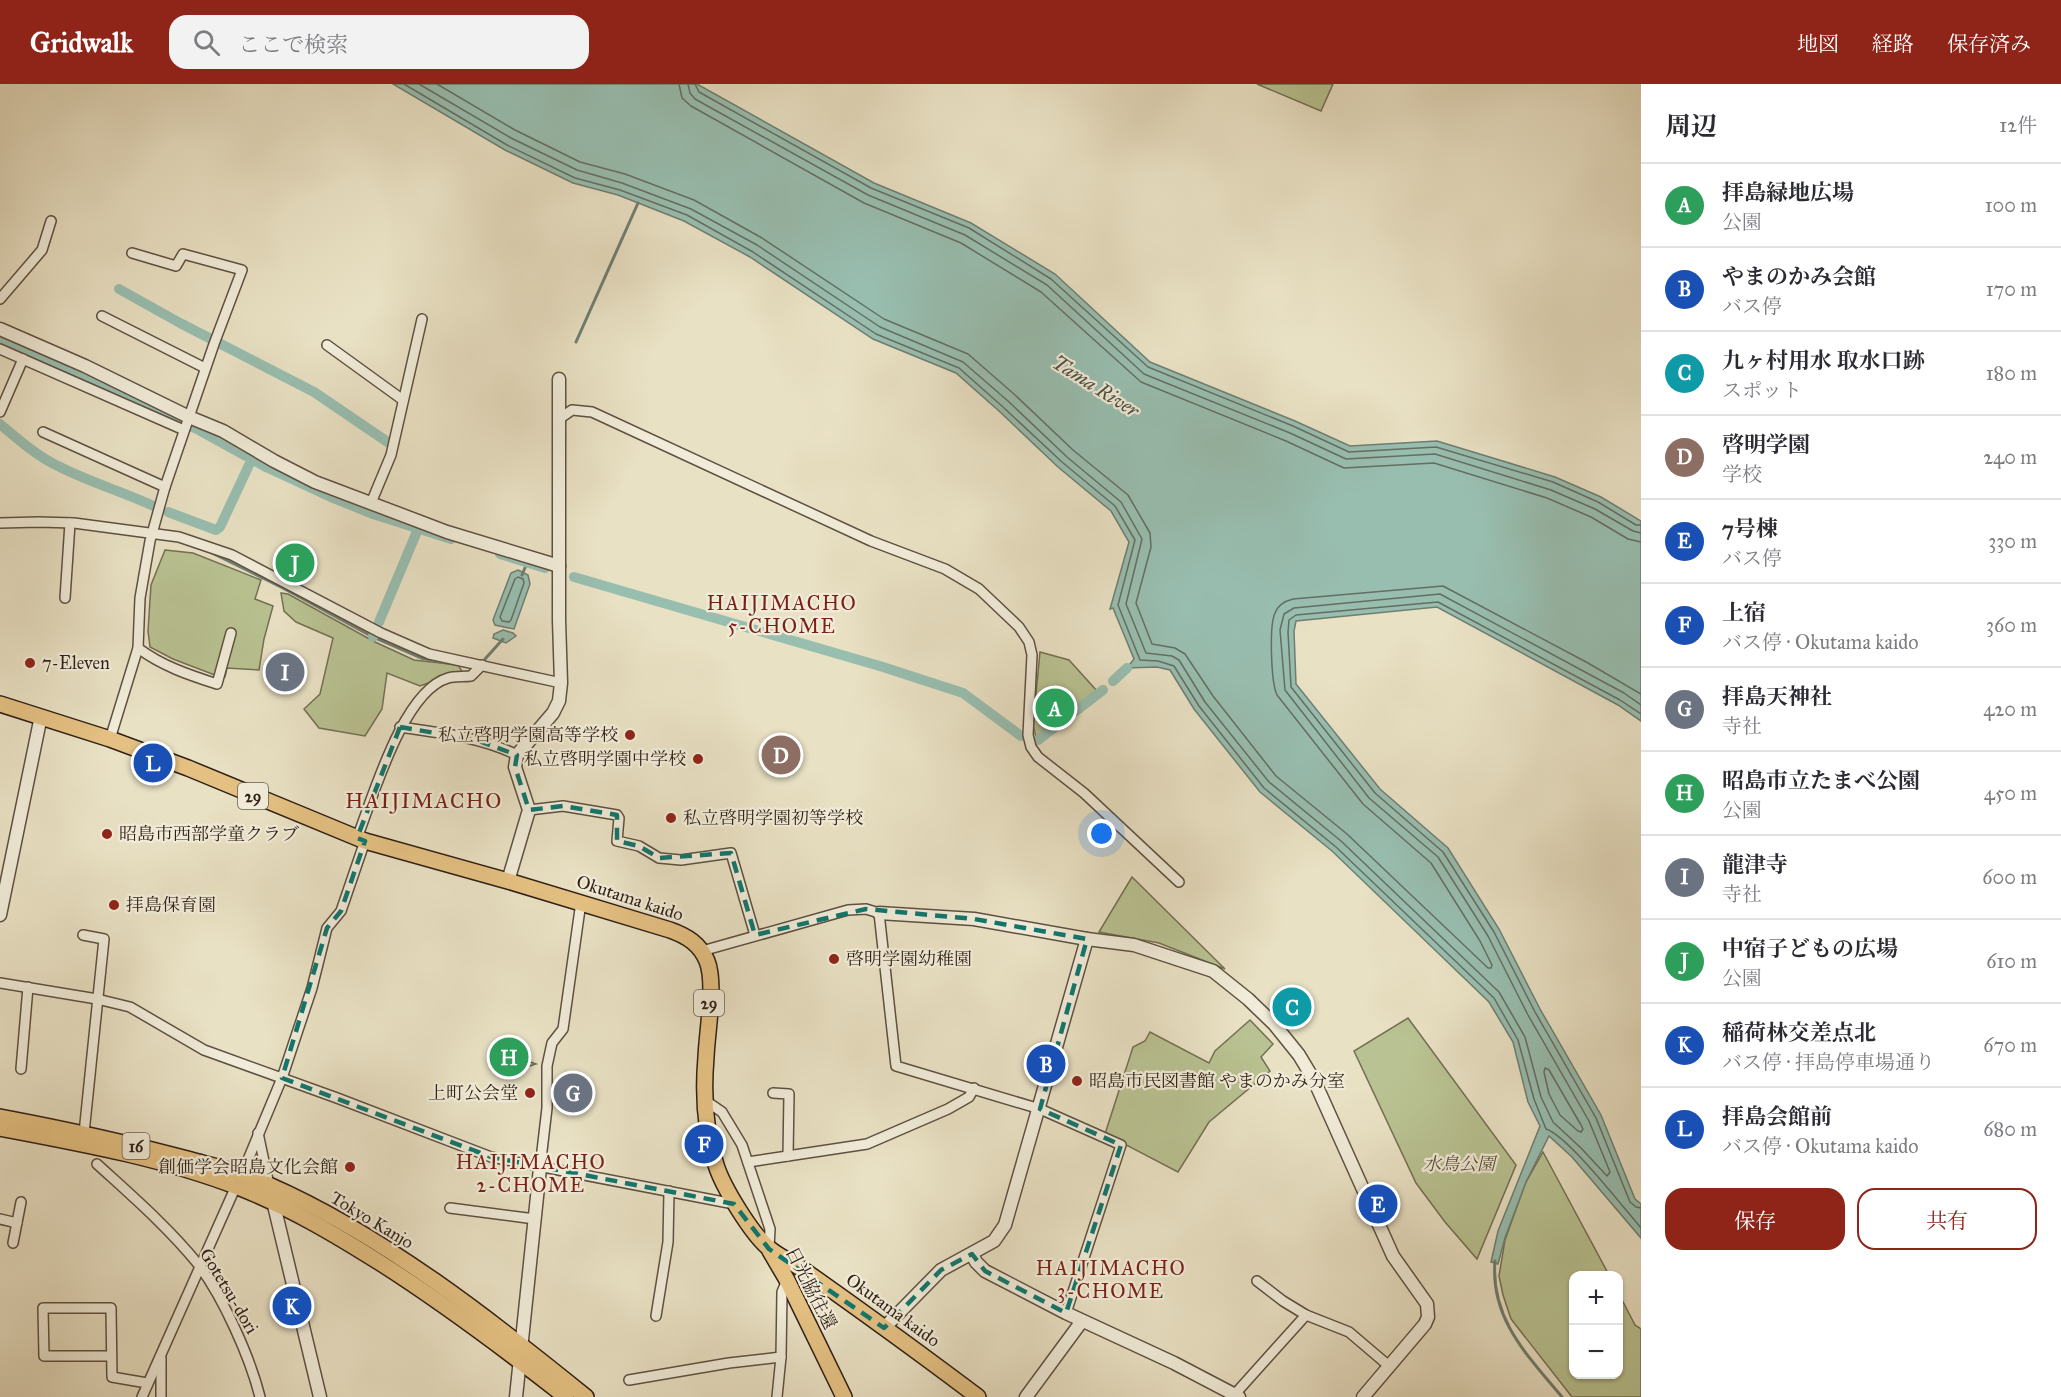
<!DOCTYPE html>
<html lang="ja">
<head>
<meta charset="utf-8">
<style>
  body { margin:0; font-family:"IM FELL Great Primer","Noto Serif JP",serif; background:#f2f2f3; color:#2b2b33 }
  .controls { position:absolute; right:18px; bottom:18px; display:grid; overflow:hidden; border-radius:12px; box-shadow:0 2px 4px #0004 }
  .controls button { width:54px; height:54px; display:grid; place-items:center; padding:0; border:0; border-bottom:2px solid #e1e1e2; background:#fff; color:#2b2b33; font:30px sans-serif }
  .you { position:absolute; left:1102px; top:750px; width:21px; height:21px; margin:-15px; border:4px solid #fff; border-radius:50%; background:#1a73e8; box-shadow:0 0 0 9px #1a73e833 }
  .badge { display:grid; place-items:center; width:39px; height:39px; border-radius:50%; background:#8f2418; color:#fff; font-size:20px; font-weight:700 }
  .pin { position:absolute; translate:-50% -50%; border:3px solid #fff; box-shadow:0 2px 6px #0006 }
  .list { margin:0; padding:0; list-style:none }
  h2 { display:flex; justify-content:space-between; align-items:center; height:78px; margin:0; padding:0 24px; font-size:26px }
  h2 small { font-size:20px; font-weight:400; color:#7c7c81 }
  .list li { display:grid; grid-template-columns:39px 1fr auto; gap:18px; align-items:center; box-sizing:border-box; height:84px; padding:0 24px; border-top:2px solid #e1e1e2 }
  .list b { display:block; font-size:22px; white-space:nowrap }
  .list p { margin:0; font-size:20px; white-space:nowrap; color:#7c7c81 }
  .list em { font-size:20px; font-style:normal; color:#7c7c81 }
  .actions { display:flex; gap:12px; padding:18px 24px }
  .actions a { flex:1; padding:14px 0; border:2px solid #8f2418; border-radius:18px; text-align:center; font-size:21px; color:#8f2418 }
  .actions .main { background:#8f2418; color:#fff }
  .icon { flex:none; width:33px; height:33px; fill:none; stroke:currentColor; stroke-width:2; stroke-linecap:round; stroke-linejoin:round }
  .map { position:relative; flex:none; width:1641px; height:1313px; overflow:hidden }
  header { display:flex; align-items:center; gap:36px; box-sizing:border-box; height:84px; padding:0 30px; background:#8f2418; color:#fff }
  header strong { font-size:28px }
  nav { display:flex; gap:33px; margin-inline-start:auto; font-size:21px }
  .search { width:420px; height:54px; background:#f2f2f3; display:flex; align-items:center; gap:15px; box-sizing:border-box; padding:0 21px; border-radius:18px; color:#7c7c81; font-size:22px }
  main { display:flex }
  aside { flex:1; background:#fff }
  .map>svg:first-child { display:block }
  .green { fill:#b9c292; stroke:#747054; stroke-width:1.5 }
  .water { fill:#98beb0; stroke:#6e7e72; stroke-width:1.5 }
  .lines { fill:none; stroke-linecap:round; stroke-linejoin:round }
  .shore { stroke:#646e63; stroke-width:1.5 }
  .stream { stroke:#6e7e72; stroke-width:3 }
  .canal { stroke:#98beb0; stroke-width:10 }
  .minor-casing { stroke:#5e5042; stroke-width:12 }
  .tertiary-casing { stroke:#5e5042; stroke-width:15 }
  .primary-casing { stroke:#2f1f16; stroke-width:18 }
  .trunk-casing { stroke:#2f1f16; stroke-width:18 }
  .minor { stroke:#f1ecd9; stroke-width:9 }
  .tertiary { stroke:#f1ecd9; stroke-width:12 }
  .primary { stroke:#e4c082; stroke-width:15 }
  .trunk { stroke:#e4c082; stroke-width:15 }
  .marked { fill:none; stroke:#0f766e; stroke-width:4.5; stroke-dasharray:12 8; stroke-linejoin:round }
  .poi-dot { fill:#8f2418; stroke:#f1ecd9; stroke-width:2 }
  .labels { text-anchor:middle; stroke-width:4.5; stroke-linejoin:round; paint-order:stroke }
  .shield { fill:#f1ecd9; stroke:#695c50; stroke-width:1.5 }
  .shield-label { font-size:16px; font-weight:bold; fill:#2f1f16 }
  .poi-label { font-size:18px; fill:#2f1f16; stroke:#f1ecd9; text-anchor:start }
  .street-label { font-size:18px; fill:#2f1f16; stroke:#f1ecd9 }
  .park-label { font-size:18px; font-style:italic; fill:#58503b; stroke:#f1ecd9 }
  .water-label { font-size:20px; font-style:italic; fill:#4e4f44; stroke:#f1ecd9 }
  .neighbourhood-label { font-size:20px; letter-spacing:1.5px; fill:#7a1f14; stroke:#f1ecd9 }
  .quarter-label { font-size:21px; letter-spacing:1.5px; fill:#7a1f14; stroke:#f1ecd9 }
</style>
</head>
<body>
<header>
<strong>Gridwalk</strong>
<div class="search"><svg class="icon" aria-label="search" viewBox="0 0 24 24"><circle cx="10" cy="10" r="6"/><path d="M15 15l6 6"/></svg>ここで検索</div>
<nav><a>地図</a><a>経路</a><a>保存済み</a></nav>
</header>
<main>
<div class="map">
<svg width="1641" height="1313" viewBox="0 0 1641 1313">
  <rect width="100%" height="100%" fill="#e9e1c4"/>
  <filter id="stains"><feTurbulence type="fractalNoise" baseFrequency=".00333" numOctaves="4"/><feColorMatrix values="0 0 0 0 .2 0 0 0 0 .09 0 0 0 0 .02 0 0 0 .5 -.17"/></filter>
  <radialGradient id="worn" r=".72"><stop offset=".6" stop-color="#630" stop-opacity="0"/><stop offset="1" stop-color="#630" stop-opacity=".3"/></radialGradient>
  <g class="green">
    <path d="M 1257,0 L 1333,0 L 1321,27 Z"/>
    <path d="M 292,463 L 308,469 L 298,496 L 281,489 Z"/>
    <path d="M 165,466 L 193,469 L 261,496 L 255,515 L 273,522 L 264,555 L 259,586 L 227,584 L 225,593 L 220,593 L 173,575 L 150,563 L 148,547 L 151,501 Z"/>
    <path d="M 281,509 L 288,510 L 375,558 L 414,576 L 458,581 L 462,587 L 420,602 L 387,589 L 382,625 L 365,652 L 319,644 L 304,625 L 320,610 L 333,554 L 296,538 L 284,527 Z"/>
    <path d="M 1040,568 L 1069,576 L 1097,607 L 1036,653 L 1033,641 Z"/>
    <path d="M 1132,793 L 1225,885 L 1159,859 L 1099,848 Z"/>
    <path d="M 1408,934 L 1516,1081 L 1477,1175 L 1445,1138 L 1416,1099 L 1354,967 Z"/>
    <path d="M 1250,936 L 1273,960 L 1261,973 L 1270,987 L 1209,1038 L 1178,1088 L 1105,1050 L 1133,963 L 1145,957 L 1150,948 L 1209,979 L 1215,967 Z"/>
    <path d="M 502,968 L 536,980 L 517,986 L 497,978 Z"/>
    <path d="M 1543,1068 L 1609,1191 L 1574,1192 L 1574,1290 L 1618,1290 L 1619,1210 L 1635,1241 L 1641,1245 L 1641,1313 L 1572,1313 L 1511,1235 L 1503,1211 L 1499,1192 L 1505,1156 L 1525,1100 Z"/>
  </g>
  <g class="water">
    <path d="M 393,0 L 697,0 L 874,99 L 971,139 L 1055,190 L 1150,278 L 1295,337 L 1350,362 L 1437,357 L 1555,393 L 1601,413 L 1641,437 L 1641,637 L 1618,621 L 1437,523 L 1296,537 L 1294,547 L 1296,600 L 1380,705 L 1448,764 L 1499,845 L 1540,925 L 1601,1031 L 1635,1115 L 1641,1120 L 1641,1154 L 1572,1073 L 1549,1052 L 1526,1098 L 1505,1154 L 1498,1180 L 1491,1178 L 1498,1147 L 1540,1042 L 1528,1018 L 1513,958 L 1489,918 L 1332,767 L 1260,708 L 1194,625 L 1170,586 L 1157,583 L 1127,584 L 1134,575 L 1113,524 L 1110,525 L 1129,458 L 1111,427 L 1058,383 L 999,327 L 956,289 L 873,255 L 750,173 L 684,137 L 618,111 L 573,99 L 505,66 Z"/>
    <path d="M 518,486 L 528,491 L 530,500 L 514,545 L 495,541 L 493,536 L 511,489 Z"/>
    <path d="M 503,546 L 513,549 L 516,552 L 506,559 L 493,554 L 494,550 Z"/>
  </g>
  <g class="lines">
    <g class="shore">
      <path d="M 404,0 L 507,61 L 575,94 L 620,106 L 687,131 L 753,168 L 876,250 L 959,284 L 1003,323 L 1062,378 L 1115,422 L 1135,456 L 1118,521 L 1140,576 L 1158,577 L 1174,582 L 1199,622 L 1264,704 L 1336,763 L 1494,914 L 1518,956 L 1534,1015 L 1546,1045 C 1568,1052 1623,1123 1641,1144"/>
      <path d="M 419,0 L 511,54 L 577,86 L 622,99 L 691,125 L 757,161 L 880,243 L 963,278 L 1008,317 L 1067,373 L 1121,418 L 1142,455 L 1126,520 L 1146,569 L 1172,572 L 1179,576 L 1205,618 L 1269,698 L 1341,757 L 1499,908 L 1525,953 L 1541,1013 L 1553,1038 L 1581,1064 L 1607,1092 L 1610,1088 L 1589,1037 L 1528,931 L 1488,852 L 1438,773 L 1369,714 L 1285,606 L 1280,546 L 1284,530 L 1294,524 L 1440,510 L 1624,609 L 1641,621"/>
      <path d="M 437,0 L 515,46 L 580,78 L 625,90 L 694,116 L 762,154 L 884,235 L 968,270 L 1014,310 L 1073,366 L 1128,411 L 1150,449 L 1151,463 L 1136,519 L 1152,560 L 1175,564 L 1185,570 L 1213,612 L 1276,692 L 1347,750 L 1488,884 L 1491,884 L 1492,881 L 1480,857 L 1431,779 L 1363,720 L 1277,611 C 1271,598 1269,542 1275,529 C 1278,521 1285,517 1293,515 L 1443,502 L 1588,579 L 1641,610"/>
      <path d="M 679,0 L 682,14 L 691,22 L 864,119 L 961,159 L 1041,208 L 1141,298 L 1286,357 L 1344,384 L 1434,379 L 1547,414 L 1591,433 L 1628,455 L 1641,458"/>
      <path d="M 688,0 L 690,9 L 695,15 L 868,111 L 965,151 L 1047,201 L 1144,290 L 1290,349 L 1346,375 L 1435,370 L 1551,406 L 1595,425 L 1633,447 L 1641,449"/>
      <path d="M 695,0 L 699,8 L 871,104 L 969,144 L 1051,195 L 1148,283 L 1293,342 L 1349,368 L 1436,363 L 1553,398 L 1598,418 L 1636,441 L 1641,441"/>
      <path d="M 518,493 L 523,495 L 524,499 L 511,536 L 509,538 L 502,537 L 500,533 L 515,495 Z"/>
      <path d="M 1641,630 L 1620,616 L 1438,518 L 1296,531 L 1289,536 L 1288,548 L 1291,603 L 1375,709 L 1443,768 L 1494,848 L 1535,928 L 1596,1034 L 1630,1118 L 1636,1123 L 1641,1124"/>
      <path d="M 1545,984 L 1549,986 L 1581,1041 L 1583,1045 L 1581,1048 L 1578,1047 L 1560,1031 L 1549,1010 L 1544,988 Z"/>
    </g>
    <g class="stream">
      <path d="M 576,258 L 638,119"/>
      <path d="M 208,467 L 283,504 L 373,553 L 421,574 L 469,583"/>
      <path d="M 522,491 L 527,479"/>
      <path d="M 485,575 L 503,555"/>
      <path d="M 1495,1177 C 1490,1235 1528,1272 1562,1313"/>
    </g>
    <g class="canal">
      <path d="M 119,205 L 180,239 L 314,308 L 392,361"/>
      <path d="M 0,258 L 199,346 L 266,383 L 331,413 L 373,430 L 451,455"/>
      <path d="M 0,340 C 19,356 38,373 60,383 C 92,399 126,409 158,424"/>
      <path d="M 168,428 L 216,446 L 220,443 L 249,381"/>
      <path d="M 500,470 L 545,484"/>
      <path d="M 574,493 L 883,583 L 963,609 L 1021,652"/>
      <path d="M 379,538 L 418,445"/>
      <path d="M 373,553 L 373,552"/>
      <path d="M 1113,597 L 1127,584"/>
      <path d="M 1038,656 L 1103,606"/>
    </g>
    <g class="minor-casing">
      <g id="minor">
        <path d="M 0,215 L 42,166 L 51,137"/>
        <path d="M 102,232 L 205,284"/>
        <path d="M 327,261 L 403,316"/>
        <path d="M 0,265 L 184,346"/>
        <path d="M 0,328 L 23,275"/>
        <path d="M 559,335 L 572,326 L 592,328 L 871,457 L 945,485 L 979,505 L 1019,543 L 1029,558 L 1032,571 L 1028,651 L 1031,663 L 1038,673 L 1084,709 L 1179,798"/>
        <path d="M 43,348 L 165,403"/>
        <path d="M 371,419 L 391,371 L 422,235"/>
        <path d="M 0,439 L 39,438 L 74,439 L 179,453 L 232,471 L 381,549 L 429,570 L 561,599"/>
        <path d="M 65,514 L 70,439"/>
        <path d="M 138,564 C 162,582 189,591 217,600 L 231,549"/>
        <path d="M 400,643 C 440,649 481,653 517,671"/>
        <path d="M 110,655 L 138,564 L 140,514 L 150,457 L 165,403 L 214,260 L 242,186 L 183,170 L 176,182 L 132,169"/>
        <path d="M 529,726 L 563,722 L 617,731 L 619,734 L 617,757 L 639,762 L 659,774 L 681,776 L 731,769 L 755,851"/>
        <path d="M 357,754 C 373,713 403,607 448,594 C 455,592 464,593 471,592 L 482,581"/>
        <path d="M 83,851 L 104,855 L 84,1049"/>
        <path d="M 702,867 L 848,826 L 866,825 L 879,829 L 896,982 L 1040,1025 L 1121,1061 L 1066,1229"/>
        <path d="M 0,899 L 97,915 L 130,923 L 204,966 L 337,1014 L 491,1073 L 734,1120"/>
        <path d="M 21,985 L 28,903"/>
        <path d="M 773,1009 L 789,1010 L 788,1072"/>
        <path d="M 706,1017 L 722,1028 L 742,1061 L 770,1145 L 769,1164"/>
        <path d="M 258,1049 L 269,1101"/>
        <path d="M 748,1078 L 867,1060 L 948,1025 L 969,1013 L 974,1004"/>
        <path d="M 97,1080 C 132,1112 168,1143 198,1180 C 223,1213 250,1273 260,1313"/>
        <path d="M 540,1084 L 547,1024 L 547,982 L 552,959 L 563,945 L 581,818"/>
        <path d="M 242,1090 L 282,994 L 312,904 L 327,844 L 341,827 L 365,757"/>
        <path d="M 450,1124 L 535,1135"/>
        <path d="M 0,1135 L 17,1139"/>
        <path d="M 13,1159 L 21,1118"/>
        <path d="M 1257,1197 L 1283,1217 L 1306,1231 L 1349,1248 L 1389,1282"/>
        <path d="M 656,1232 L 668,1158 L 669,1107"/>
        <path d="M 111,1272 L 44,1272 L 43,1224 L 111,1224 L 112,1293 L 147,1299"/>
        <path d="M 629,1296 L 729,1279 L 781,1273"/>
        <path d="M 1235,1310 L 1306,1231"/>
        <path d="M 142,1313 L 236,1102"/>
        <path d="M 161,1313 L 161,1274"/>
        <path d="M 777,1313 L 781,1273 L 782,1208 L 787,1196"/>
      </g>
    </g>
    <g class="tertiary-casing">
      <g id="tertiary">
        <path d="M 0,245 L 85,282 L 189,333 L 223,347 L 274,377 L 315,398 L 447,448 L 559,482"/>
        <path d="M 508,797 L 529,726 L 515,683 L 517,671 L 553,629 L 559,617 L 561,599 L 559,536 L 559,295"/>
        <path d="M 879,829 L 974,835 L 1087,855 L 1134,861 L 1213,887 L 1248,915 L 1274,940 L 1299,971 L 1314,996 L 1393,1172 L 1427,1220 L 1428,1233 L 1425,1240 L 1363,1313"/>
        <path d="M 0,831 L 41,632"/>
        <path d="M 272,1113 L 320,1313"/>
        <path d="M 972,1170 L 976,1178 L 985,1187 L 1066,1229 L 1174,1279 L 1239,1313"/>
        <path d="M 884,1244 L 941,1186 L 994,1157 L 1005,1141 L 1087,855"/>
        <path d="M 516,1313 L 540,1084"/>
        <path d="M 1026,1313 L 1082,1237"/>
      </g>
    </g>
    <g class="primary-casing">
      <g id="primary">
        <path d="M 0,620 L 110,655 L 188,684 L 365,757 L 508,797 L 670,846 C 687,852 700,860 707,877 C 716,900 707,947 706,973 C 703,1008 705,1047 716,1081 C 723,1103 752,1151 770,1165 C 781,1174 794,1179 805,1187 C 863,1228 921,1270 978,1313"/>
        <path d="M 770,1167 L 787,1196 L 844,1313"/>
      </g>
    </g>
    <g class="trunk-casing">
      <g id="trunk">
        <path d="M 0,1033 C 64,1045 128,1059 191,1076 C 217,1083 244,1089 269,1101 C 381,1150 491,1236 586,1313"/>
        <path d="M 0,1044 C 79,1059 163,1074 238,1103 C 289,1123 336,1151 382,1180 C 446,1221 506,1266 566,1313"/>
      </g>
    </g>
    <use href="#minor" class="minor"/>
    <use href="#tertiary" class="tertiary"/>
    <use href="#primary" class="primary"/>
    <use href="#trunk" class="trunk"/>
  </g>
  <path class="marked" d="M 400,643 L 476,656 L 517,671 L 515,683 L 529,726 L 563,722 L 617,731 L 617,757 L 639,762 L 659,774 L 731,769 L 755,851 L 866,825 L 974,835 L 1087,855 L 1040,1025 L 1121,1061 L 1066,1229 L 985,1187 L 972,1170 L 941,1186 L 884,1244 L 769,1165 L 734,1120 L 491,1073 L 282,994 L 327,844 L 341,827 L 365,757 L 357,754 Z"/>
  <g class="poi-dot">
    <circle cx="30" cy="579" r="6"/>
    <circle cx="630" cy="651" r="6"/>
    <circle cx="698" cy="675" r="6"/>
    <circle cx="671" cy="734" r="6"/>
    <circle cx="107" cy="750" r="6"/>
    <circle cx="114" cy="821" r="6"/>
    <circle cx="834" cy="875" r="6"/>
    <circle cx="1077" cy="997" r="6"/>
    <circle cx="530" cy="1009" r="6"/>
    <circle cx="350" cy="1083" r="6"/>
  </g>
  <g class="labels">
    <g class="shield">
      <rect x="238" y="699" width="30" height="26" rx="4.5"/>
      <rect x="694" y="906" width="30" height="26" rx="4.5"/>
      <rect x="122.5" y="1049" width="27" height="26" rx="4.5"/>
    </g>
    <g class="shield-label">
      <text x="253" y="718">29</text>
      <text x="709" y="925">29</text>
      <text x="136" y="1068">16</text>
    </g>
    <g class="poi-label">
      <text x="42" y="585">7-Eleven</text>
      <text x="618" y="657" text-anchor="end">私立啓明学園高等学校</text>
      <text x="686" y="681" text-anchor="end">私立啓明学園中学校</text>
      <text x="683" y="740">私立啓明学園初等学校</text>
      <text x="119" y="756">昭島市西部学童クラブ</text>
      <text x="126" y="827">拝島保育園</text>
      <text x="846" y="881">啓明学園幼稚園</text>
      <text x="1089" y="1003">昭島市民図書館 やまのかみ分室</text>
      <text x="518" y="1015" text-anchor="end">上町公会堂</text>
      <text x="338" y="1089" text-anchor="end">創価学会昭島文化会館</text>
    </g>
    <g class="street-label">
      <text transform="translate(630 814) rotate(18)" y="6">Okutama kaido</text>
      <text transform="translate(372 1136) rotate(31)" y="6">Tokyo Kanjo</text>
      <text transform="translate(811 1204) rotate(63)" y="6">日光脇往還</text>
      <text transform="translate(229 1207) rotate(59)" y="6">Gotetsu-dori</text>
      <text transform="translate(893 1226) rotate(36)" y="6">Okutama kaido</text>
    </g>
    <g class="park-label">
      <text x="1459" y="1086">水鳥公園</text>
    </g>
    <g class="water-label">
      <text transform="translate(1096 302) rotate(32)" y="7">Tama River</text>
    </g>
    <g class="neighbourhood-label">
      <text x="782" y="526">HAIJIMACHO<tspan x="782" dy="23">5-CHOME</tspan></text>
      <text x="531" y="1085">HAIJIMACHO<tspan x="531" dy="23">2-CHOME</tspan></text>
      <text x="1111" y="1191">HAIJIMACHO<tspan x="1111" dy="23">3-CHOME</tspan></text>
    </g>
    <g class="quarter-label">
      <text x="424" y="724">HAIJIMACHO</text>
    </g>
  </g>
  <rect width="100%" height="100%" filter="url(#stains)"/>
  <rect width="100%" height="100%" fill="url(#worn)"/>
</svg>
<div class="controls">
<button>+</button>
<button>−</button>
</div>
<div class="you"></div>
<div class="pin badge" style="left:1055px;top:624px;background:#2e9e5b">A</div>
<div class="pin badge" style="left:1046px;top:980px;background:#1a4fb4">B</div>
<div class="pin badge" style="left:1292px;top:923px;background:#0f9aa8">C</div>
<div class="pin badge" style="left:781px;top:671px;background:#8d6e63">D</div>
<div class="pin badge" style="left:1378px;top:1120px;background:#1a4fb4">E</div>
<div class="pin badge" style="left:704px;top:1060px;background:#1a4fb4">F</div>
<div class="pin badge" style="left:573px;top:1009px;background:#6b7280">G</div>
<div class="pin badge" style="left:509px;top:973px;background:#2e9e5b">H</div>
<div class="pin badge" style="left:285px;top:588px;background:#6b7280">I</div>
<div class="pin badge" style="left:295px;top:479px;background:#2e9e5b">J</div>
<div class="pin badge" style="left:292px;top:1222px;background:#1a4fb4">K</div>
<div class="pin badge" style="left:153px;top:679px;background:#1a4fb4">L</div>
</div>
<aside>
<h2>周辺<small>12件</small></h2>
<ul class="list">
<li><span class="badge" style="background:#2e9e5b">A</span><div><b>拝島緑地広場</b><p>公園</p></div><em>100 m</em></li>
<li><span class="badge" style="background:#1a4fb4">B</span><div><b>やまのかみ会館</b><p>バス停</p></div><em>170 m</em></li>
<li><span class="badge" style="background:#0f9aa8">C</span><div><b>九ヶ村用水 取水口跡</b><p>スポット</p></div><em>180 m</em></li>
<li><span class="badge" style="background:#8d6e63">D</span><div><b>啓明学園</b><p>学校</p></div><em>240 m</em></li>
<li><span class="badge" style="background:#1a4fb4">E</span><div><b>7号棟</b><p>バス停</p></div><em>330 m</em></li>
<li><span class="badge" style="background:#1a4fb4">F</span><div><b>上宿</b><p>バス停 · Okutama kaido</p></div><em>360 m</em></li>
<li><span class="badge" style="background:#6b7280">G</span><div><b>拝島天神社</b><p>寺社</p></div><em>420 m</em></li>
<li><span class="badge" style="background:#2e9e5b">H</span><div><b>昭島市立たまべ公園</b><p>公園</p></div><em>450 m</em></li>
<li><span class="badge" style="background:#6b7280">I</span><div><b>龍津寺</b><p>寺社</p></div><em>600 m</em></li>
<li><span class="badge" style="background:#2e9e5b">J</span><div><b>中宿子どもの広場</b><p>公園</p></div><em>610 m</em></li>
<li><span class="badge" style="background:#1a4fb4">K</span><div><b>稲荷林交差点北</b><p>バス停 · 拝島停車場通り</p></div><em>670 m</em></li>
<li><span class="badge" style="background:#1a4fb4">L</span><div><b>拝島会館前</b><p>バス停 · Okutama kaido</p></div><em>680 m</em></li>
</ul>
<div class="actions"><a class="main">保存</a><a>共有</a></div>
</aside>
</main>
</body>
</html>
